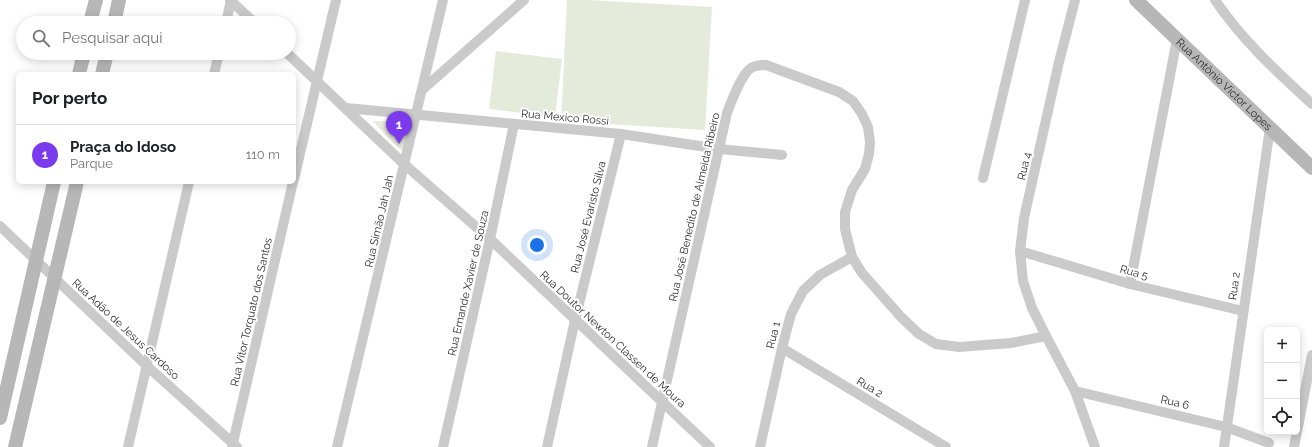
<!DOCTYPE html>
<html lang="pt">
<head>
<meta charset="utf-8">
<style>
  body { margin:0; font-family:Raleway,sans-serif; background:#f2f2f2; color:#202124 }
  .controls { position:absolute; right:12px; bottom:12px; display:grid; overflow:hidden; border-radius:6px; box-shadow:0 2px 10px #0003 }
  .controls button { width:36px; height:36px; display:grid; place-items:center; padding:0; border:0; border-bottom:1px solid #e0e0e0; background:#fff; color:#202124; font:20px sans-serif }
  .you { position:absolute; left:537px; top:245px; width:14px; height:14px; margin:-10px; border:3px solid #fff; border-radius:50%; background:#1a73e8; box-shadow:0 0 0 6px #1a73e833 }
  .badge { display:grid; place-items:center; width:26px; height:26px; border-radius:50%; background:#7c3aed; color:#fff; font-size:13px; font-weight:700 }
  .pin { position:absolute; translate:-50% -33px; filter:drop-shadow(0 1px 2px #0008) }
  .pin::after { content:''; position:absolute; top:21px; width:14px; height:12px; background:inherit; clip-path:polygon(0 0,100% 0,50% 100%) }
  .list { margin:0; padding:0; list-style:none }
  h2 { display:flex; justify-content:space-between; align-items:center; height:52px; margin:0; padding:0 16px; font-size:17px }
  h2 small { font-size:13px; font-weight:400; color:#757577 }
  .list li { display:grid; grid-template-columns:26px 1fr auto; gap:12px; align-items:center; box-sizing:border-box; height:60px; padding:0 16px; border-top:1px solid #e0e0e0 }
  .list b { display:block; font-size:15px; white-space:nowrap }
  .list p { margin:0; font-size:13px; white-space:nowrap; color:#757577 }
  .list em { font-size:13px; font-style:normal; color:#757577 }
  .icon { flex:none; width:22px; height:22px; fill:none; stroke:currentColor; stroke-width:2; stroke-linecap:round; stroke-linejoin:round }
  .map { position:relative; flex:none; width:1312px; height:447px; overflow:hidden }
  .search { position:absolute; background:#fff; box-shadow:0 2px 10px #0003; left:16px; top:16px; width:280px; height:44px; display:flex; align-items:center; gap:10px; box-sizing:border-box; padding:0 14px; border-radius:22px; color:#757577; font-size:15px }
  .panel { position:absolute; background:#fff; box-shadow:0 2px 10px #0003; left:16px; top:72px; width:280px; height:112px; border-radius:6px }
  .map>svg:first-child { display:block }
  .green { fill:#e4ebdb }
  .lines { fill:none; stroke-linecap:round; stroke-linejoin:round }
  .street { stroke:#cacaca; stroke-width:10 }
  .secondary { stroke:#b7b7b7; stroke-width:14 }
  .labels { text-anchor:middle; stroke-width:4; stroke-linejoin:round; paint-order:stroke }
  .street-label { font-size:11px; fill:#2d2d2d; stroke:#fff }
</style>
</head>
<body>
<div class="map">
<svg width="1312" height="447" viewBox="0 0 1312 447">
  <rect width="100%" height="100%" fill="#fff"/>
  <g class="green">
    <path d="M 567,0 L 588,0 L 712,7 L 705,130 L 561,121 Z"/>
    <path d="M 496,51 L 562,59 L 555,117 L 489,109 Z"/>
    <path d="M 373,121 L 410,122 L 402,151 L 386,136 Z"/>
  </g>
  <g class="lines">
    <g class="street">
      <path d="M 230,0 L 255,23"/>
      <path d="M 1215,0 C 1242,40 1277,72 1312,104"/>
      <path d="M 226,23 L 231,0"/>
      <path d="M 287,53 L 404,164 L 490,239 L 710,447"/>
      <path d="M 214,74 L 219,53"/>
      <path d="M 422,90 L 524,0"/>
      <path d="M 346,108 L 621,134 L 719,149 L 782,155"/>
      <path d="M 983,178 L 1025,0"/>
      <path d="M 294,179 L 336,0"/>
      <path d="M 0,226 L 147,366 L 237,447"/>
      <path d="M 1020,251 L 1130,284 L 1243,311"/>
      <path d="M 1130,284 L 1177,39"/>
      <path d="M 1046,336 L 1032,308 L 1023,281 L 1020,251 L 1024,218 L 1059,62 L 1075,0"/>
      <path d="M 782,348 L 946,447"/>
      <path d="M 1075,391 L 1226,427 L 1269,443"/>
      <path d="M 128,447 L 189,182"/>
      <path d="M 232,447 L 293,182"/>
      <path d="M 337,447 L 443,0"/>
      <path d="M 443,447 L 490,239 L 514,124"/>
      <path d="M 547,447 L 575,320 L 621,134"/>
      <path d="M 652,447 L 727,113 C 732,100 741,75 751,68 C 756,65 761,65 766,65 L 839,92 L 853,101 L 862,114 L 868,127 L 870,142 L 869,154 L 865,169 L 852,190 L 845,212 L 845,229 L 852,257 L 862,273 L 901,317 L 919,334 L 936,344 L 959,347 L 1011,343 L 1046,336 L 1075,391 L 1095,447"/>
      <path d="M 760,447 L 782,348 L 791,314 L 803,291 L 820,275 L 852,257"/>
      <path d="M 1224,447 L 1270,128"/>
      <path d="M 1294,447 L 1312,355"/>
    </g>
    <g class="secondary">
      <path id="s1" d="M 1136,0 L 1312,168"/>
      <path d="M 90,23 L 96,0"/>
      <path d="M 114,23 L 119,0"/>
      <path d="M 79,74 L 84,53"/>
      <path d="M 102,74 L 107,53"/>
      <path d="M 0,418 L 54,182"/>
      <path d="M 15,447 L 77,182"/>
    </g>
  </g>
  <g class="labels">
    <g class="street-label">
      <text dy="4" stroke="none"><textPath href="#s1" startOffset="122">Rua Antônio Victor Lopes</textPath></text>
      <text transform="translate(565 117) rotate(5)" y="4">Rua Mexico Rossi</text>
      <text transform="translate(1024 166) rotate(-77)" y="4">Rua 4</text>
      <text transform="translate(694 207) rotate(-77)" y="4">Rua José Benedito de Almeida Ribeiro</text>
      <text transform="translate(588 217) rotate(-76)" y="4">Rua José Evaristo Silva</text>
      <text transform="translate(379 221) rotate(-77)" y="4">Rua Simão Jah Jah</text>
      <text transform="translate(1134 272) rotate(15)" y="4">Rua 5</text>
      <text transform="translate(468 283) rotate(-77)" y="4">Rua Ernande Xavier de Souza</text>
      <text transform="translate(1234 286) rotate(-82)" y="4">Rua 2</text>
      <text transform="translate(251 312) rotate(-77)" y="4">Rua Vitor Torquato dos Santos</text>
      <text transform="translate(126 329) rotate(43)" y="4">Rua Adão de Jesus Cardoso</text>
      <text transform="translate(773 335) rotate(-76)" y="4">Rua 1</text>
      <text transform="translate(613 339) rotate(43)" y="4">Rua Doutor Newton Classen de Moura</text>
      <text transform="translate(870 387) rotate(31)" y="4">Rua 2</text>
      <text transform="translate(1175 402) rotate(13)" y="4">Rua 6</text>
    </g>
  </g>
</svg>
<div class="controls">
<button>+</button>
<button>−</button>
<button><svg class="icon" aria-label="locate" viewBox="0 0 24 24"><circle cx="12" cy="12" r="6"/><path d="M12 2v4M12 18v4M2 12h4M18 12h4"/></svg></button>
</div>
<div class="you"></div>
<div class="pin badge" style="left:399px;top:144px">1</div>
<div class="search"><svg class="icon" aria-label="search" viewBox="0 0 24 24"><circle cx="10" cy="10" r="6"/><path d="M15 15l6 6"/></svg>Pesquisar aqui</div>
<section class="panel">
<h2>Por perto<small></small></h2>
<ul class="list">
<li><span class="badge">1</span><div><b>Praça do Idoso</b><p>Parque</p></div><em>110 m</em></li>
</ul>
</section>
</div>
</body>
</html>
